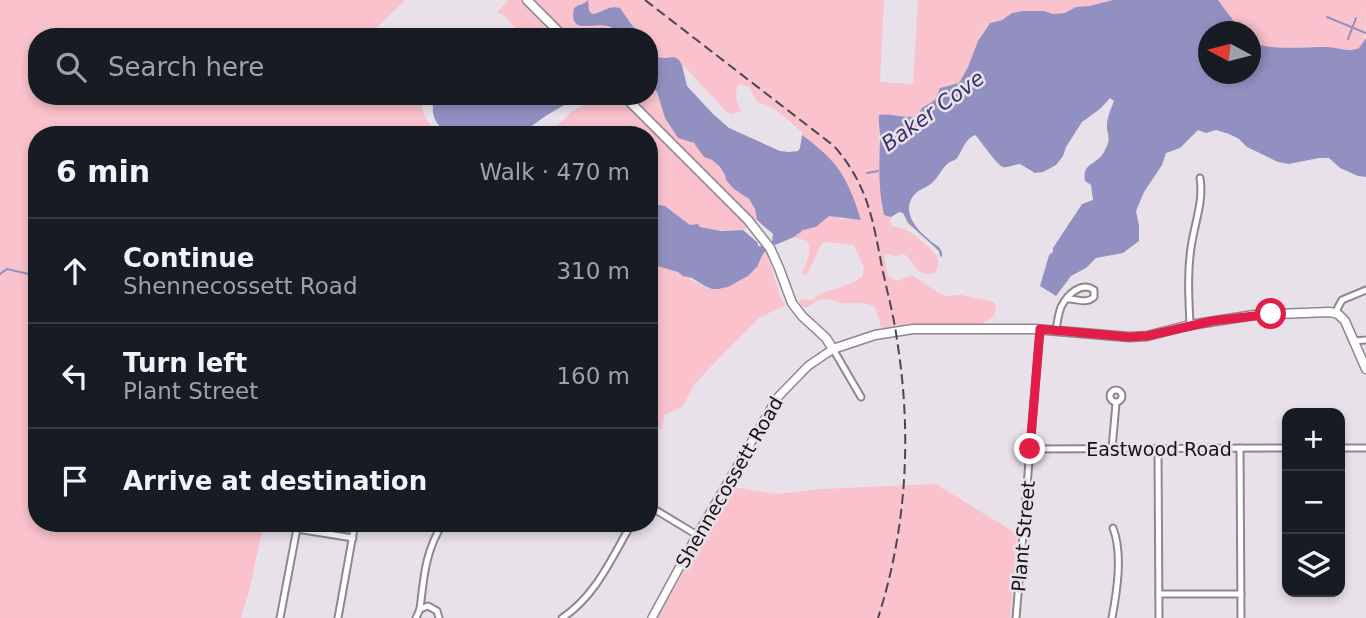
<!DOCTYPE html>
<html lang="en">
<head>
<meta charset="utf-8">
<style>
  body { margin:0; font-family:"DejaVu Sans",sans-serif; background:#20242c; color:#f1f3f6 }
  .controls { position:absolute; right:21px; bottom:21px; display:grid; overflow:hidden; border-radius:14px; box-shadow:0 4px 10px #0003 }
  .controls button { width:63px; height:63px; display:grid; place-items:center; padding:0; border:0; border-bottom:2px solid #363941; background:#171b24; color:#f1f3f6; font:35px sans-serif }
  .compass { position:absolute; left:1198px; top:21px; width:63px; height:63px; border-radius:50%; background:#171b24; box-shadow:0 4px 10px #0003; rotate:277deg }
  .stop { position:absolute; width:21px; height:21px; margin:-16px; border:5px solid #e11d48; border-radius:50%; background:#fff }
  .stop.end { background:#e11d48; border-color:#fff; box-shadow:0 2px 7px #0008 }
  .list { margin:0; padding:0; list-style:none }
  h2 { display:flex; justify-content:space-between; align-items:center; height:91px; margin:0; padding:0 28px; font-size:30px }
  h2 small { font-size:23px; font-weight:400; color:#9ea1a6 }
  .list li { display:grid; grid-template-columns:46px 1fr auto; gap:21px; align-items:center; box-sizing:border-box; height:105px; padding:0 28px; border-top:2px solid #363941 }
  .list b { display:block; font-size:26px; white-space:nowrap }
  .list p { margin:0; font-size:23px; white-space:nowrap; color:#9ea1a6 }
  .list em { font-size:23px; font-style:normal; color:#9ea1a6 }
  .icon { flex:none; width:38px; height:38px; fill:none; stroke:currentColor; stroke-width:2; stroke-linecap:round; stroke-linejoin:round }
  .map { position:relative; flex:none; width:1366px; height:618px; overflow:hidden }
  .search { position:absolute; background:#171b24; box-shadow:0 4px 10px #0003; left:28px; top:28px; width:630px; height:77px; display:flex; align-items:center; gap:18px; box-sizing:border-box; padding:0 24px; border-radius:28px; color:#9ea1a6; font-size:26px }
  .panel { position:absolute; background:#171b24; box-shadow:0 4px 10px #0003; left:28px; top:126px; width:630px; height:406px; border-radius:28px }
  .map>svg:first-child { display:block }
  .green { fill:#f9c2cc }
  .water { fill:#9290c0 }
  .lines { fill:none; stroke-linecap:round; stroke-linejoin:round }
  .stream { stroke:#9290c0; stroke-width:2 }
  .minor-casing { stroke:#8e878e; stroke-width:9 }
  .tertiary-casing { stroke:#8e878e; stroke-width:10 }
  .secondary-casing { stroke:#8e878e; stroke-width:11 }
  .minor { stroke:#fff; stroke-width:5 }
  .tertiary { stroke:#fff; stroke-width:7 }
  .secondary { stroke:#fff; stroke-width:8 }
  .rail { stroke:#4c474c; stroke-width:2; stroke-dasharray:10 5; stroke-linecap:butt }
  .route { stroke:#e11d48; stroke-width:9 }
  .labels { text-anchor:middle; stroke-width:5; stroke-linejoin:round; paint-order:stroke }
  .street-label { font-size:19px; fill:#151215; stroke:#e9e1e9 }
  .water-label { font-size:21px; font-style:italic; fill:#39316e; stroke:#e9e1e9 }
</style>
</head>
<body>
<div class="map">
<svg width="1366" height="618" viewBox="0 0 1366 618">
  <rect width="100%" height="100%" fill="#e9e1e9"/>
  <g class="green">
    <path d="M 0,0 L 405,0 L 367,37 L 37,37 L 37,96 L 419,96 C 423,113 426,122 439,135 L 37,135 L 37,523 L 264,523 L 249,591 L 241,618 L 0,618 Z"/>
    <path d="M 508,0 L 884,0 L 880,82 L 913,84 L 918,0 L 1113,0 L 1089,6 L 1076,7 L 1065,13 L 1053,14 L 1044,11 L 1023,11 L 1012,13 L 1004,19 L 992,22 L 986,27 L 978,41 L 968,67 L 959,83 L 940,88 L 935,100 L 922,108 L 917,116 C 904,119 891,112 878,116 C 881,145 876,173 882,201 L 881,204 L 884,215 L 891,217 L 890,224 C 896,229 899,227 906,230 C 912,232 935,252 937,256 C 940,262 937,268 935,273 C 915,277 916,263 904,254 L 896,256 L 886,254 L 884,257 L 888,276 L 897,281 L 912,275 L 940,294 L 947,296 L 961,295 L 994,302 L 996,307 L 994,316 L 982,324 L 930,324 L 882,329 L 875,307 C 862,301 855,304 842,303 C 835,302 828,297 820,300 C 816,301 810,305 806,308 L 801,305 L 799,301 L 802,299 L 812,300 C 825,288 846,289 862,277 L 864,268 L 854,245 L 828,242 L 822,243 L 807,274 L 804,275 L 802,273 C 806,262 813,252 807,241 L 794,237 L 803,230 L 815,228 L 829,216 L 835,216 L 841,219 L 861,219 C 847,176 838,163 802,135 L 802,132 C 788,121 776,105 758,103 L 749,87 L 742,84 L 738,86 C 734,95 737,103 741,111 L 731,114 L 727,112 L 678,60 C 672,56 664,58 657,57 L 649,44 L 649,37 L 643,37 L 619,8 C 608,6 602,12 592,14 L 589,8 L 585,4 L 580,5 L 573,13 C 576,36 592,22 607,26 C 613,27 617,32 621,37 L 523,37 L 505,16 L 497,12 Z"/>
    <path d="M 1218,0 L 1366,0 C 1366,11 1366,36 1363,44 C 1360,48 1355,51 1349,51 C 1342,51 1335,47 1327,47 C 1303,45 1273,53 1251,41 L 1250,32 L 1241,31 Z"/>
    <path d="M 649,85 L 657,92 L 665,118 L 678,138 L 681,138 L 696,145 L 704,157 L 712,160 L 723,171 L 726,180 C 740,195 754,197 757,220 L 743,230 L 712,230 L 700,227 L 698,225 L 690,225 L 665,206 L 649,203 L 649,135 L 544,135 L 564,120 L 572,111 L 586,104 L 589,96 L 649,96 Z"/>
    <path d="M 766,250 L 781,299 L 785,305 L 759,318 L 718,359 L 694,385 L 682,407 L 664,415 L 662,429 L 649,428 L 649,258 C 657,268 668,266 678,272 C 683,275 707,289 712,289 C 724,291 748,278 756,269 C 760,263 761,256 766,250 Z"/>
    <path d="M 936,484 L 1017,534 L 1010,618 L 657,618 L 732,487 L 776,494 L 822,489 Z"/>
  </g>
  <g class="water">
    <path d="M 588,0 L 589,10 L 592,14 C 603,13 607,5 620,8 L 632,25 L 643,37 L 621,37 C 617,32 613,27 607,26 C 593,22 568,36 574,8 C 579,4 584,5 588,0 Z"/>
    <path d="M 1113,0 L 1218,0 L 1241,31 L 1208,32 L 1208,74 L 1250,74 L 1251,41 C 1271,52 1304,46 1326,47 C 1338,47 1347,53 1359,48 L 1366,38 L 1366,177 L 1358,176 L 1340,168 L 1329,158 L 1319,158 L 1289,164 L 1278,162 L 1247,147 L 1239,139 L 1229,134 L 1216,130 L 1206,133 L 1198,130 L 1180,148 L 1166,153 L 1162,165 L 1144,192 L 1136,211 L 1139,226 L 1139,241 L 1123,253 L 1096,258 L 1086,268 L 1071,276 L 1056,296 L 1040,286 L 1049,255 L 1053,252 L 1053,248 L 1082,204 L 1093,200 L 1091,185 L 1085,181 C 1082,161 1097,167 1105,150 C 1110,141 1109,138 1107,129 C 1106,119 1111,109 1114,101 L 1110,98 L 1100,109 L 1082,122 L 1066,147 L 1063,156 L 1056,165 L 1043,172 L 1035,173 L 1020,164 C 1015,164 1008,168 1003,167 C 998,166 982,143 977,137 L 975,135 C 962,141 963,153 955,160 C 953,161 951,161 950,162 C 942,167 939,177 932,183 C 926,188 919,189 914,195 C 898,215 924,237 939,247 L 942,252 L 942,257 L 940,256 L 939,251 L 908,223 L 903,213 L 899,212 L 891,217 L 884,215 C 878,189 879,164 880,137 C 880,130 878,123 879,115 C 892,113 904,119 917,116 L 922,108 L 935,100 L 940,88 L 959,83 L 968,67 L 978,41 L 990,23 L 1002,20 L 1012,13 L 1023,11 L 1044,11 L 1053,14 L 1065,13 L 1076,7 L 1089,6 Z"/>
    <path d="M 649,44 L 657,57 L 665,58 L 674,57 L 679,60 L 682,65 L 687,86 L 713,114 L 729,128 L 780,151 L 789,152 L 798,151 L 800,148 L 802,135 C 838,161 848,178 861,220 L 829,216 L 816,227 L 803,230 L 794,237 L 775,245 L 772,242 L 773,234 L 757,220 L 755,209 L 749,199 L 734,189 L 726,180 L 725,175 L 720,167 L 712,160 L 704,157 L 694,143 L 678,138 L 665,118 L 657,92 L 649,85 Z"/>
    <path d="M 434,96 L 573,96 L 571,101 L 547,115 L 519,135 L 449,135 C 433,121 431,117 434,96 Z"/>
    <path d="M 649,203 L 665,206 L 690,225 L 698,224 L 700,227 L 721,231 L 743,230 L 758,243 L 758,246 L 764,246 L 766,250 L 763,254 L 757,267 L 748,276 L 728,287 L 718,289 L 712,289 L 705,286 L 692,278 L 683,276 L 678,272 L 657,266 L 649,258 Z"/>
  </g>
  <g class="lines">
    <g class="stream">
      <path d="M 1327,17 L 1366,33"/>
      <path d="M 1348,39 L 1356,18"/>
      <path d="M 867,173 L 878,171"/>
      <path d="M 0,274 L 7,269 L 37,276"/>
    </g>
    <g class="minor-casing">
      <g id="minor">
        <path d="M 1335,313 L 1342,300 L 1366,290"/>
        <path d="M 1190,325 C 1189,300 1187,274 1191,248 C 1194,225 1204,201 1200,178"/>
        <path d="M 1056,331 C 1057,323 1058,315 1061,307 C 1067,295 1081,281 1094,290 L 1094,297 C 1085,305 1077,298 1067,299"/>
        <path d="M 1354,341 L 1366,340"/>
        <path d="M 833,349 L 861,397"/>
        <circle cx="1116" cy="396" r="6"/>
        <path d="M 1240,448 L 1241,618"/>
        <path d="M 1340,448 L 1366,448"/>
        <path d="M 1030,449 L 1287,448"/>
        <path d="M 1112,449 L 1116,403"/>
        <path d="M 1158,449 L 1159,618"/>
        <path d="M 649,506 L 697,535"/>
        <path d="M 297,529 L 353,538"/>
        <path d="M 1159,594 L 1241,594"/>
        <path d="M 420,609 C 424,576 425,552 443,523"/>
        <path d="M 280,618 L 298,523"/>
        <path d="M 338,618 L 355,523"/>
        <path d="M 416,618 L 420,609 L 428,606 L 437,611 L 439,618"/>
        <path d="M 562,618 C 596,596 612,557 632,523"/>
        <path d="M 1016,618 L 1040,329"/>
        <path d="M 1112,618 C 1117,591 1123,554 1113,528"/>
      </g>
    </g>
    <g class="tertiary-casing">
      <path id="tertiary" d="M 652,618 L 697,535 L 777,398 L 808,366 L 833,349"/>
    </g>
    <g class="secondary-casing">
      <g id="secondary">
        <path d="M 527,0 L 564,37"/>
        <path d="M 624,96 L 748,220 L 770,248 L 779,268 L 792,303 L 802,316 L 826,338 L 833,349 L 875,335 L 913,329 L 1035,329 L 1129,337 L 1147,336 L 1190,325 L 1254,315 L 1330,312 L 1338,314 L 1345,321 L 1366,369"/>
      </g>
    </g>
    <use href="#minor" class="minor"/>
    <use href="#tertiary" class="tertiary"/>
    <use href="#secondary" class="secondary"/>
    <path class="rail" d="M 645,0 L 834,146 C 869,186 873,222 883,272 C 888,295 894,317 897,340 C 912,433 907,528 878,618"/>
  </g>
  <g class="lines">
    <path class="route" d="M 1030,449 L 1040,329 L 1129,337 L 1147,336 L 1212,321 L 1271,314"/>
  </g>
  <g class="labels">
    <g class="street-label">
      <text x="1159" y="456">Eastwood Road</text>
      <text transform="translate(729 482) rotate(-60)" y="7">Shennecossett Road</text>
      <text transform="translate(1023 536) rotate(-85)" y="7">Plant Street</text>
    </g>
    <g class="water-label">
      <text transform="translate(933 111) rotate(-36)" y="7">Baker Cove</text>
    </g>
  </g>
</svg>
<div class="controls">
<button>+</button>
<button>−</button>
<button><svg class="icon" aria-label="layers" viewBox="0 0 24 24"><path d="M12 4l9 5-9 5-9-5zM3 14l9 5 9-5"/></svg></button>
</div>
<svg class="compass" viewBox="-18 -18 36 36"><path d="M0-13l5 13h-10z" fill="#e53935"/><path d="M0 13l5-13h-10z" fill="#9ea1a6"/></svg>
<div class="stop" style="left:1271px;top:314px"></div>
<div class="stop end" style="left:1030px;top:449px"></div>
<div class="search"><svg class="icon" aria-label="search" viewBox="0 0 24 24"><circle cx="10" cy="10" r="6"/><path d="M15 15l6 6"/></svg>Search here</div>
<section class="panel">
<h2>6 min<small>Walk · 470 m</small></h2>
<ul class="list">
<li><svg class="icon" aria-label="ahead" viewBox="0 0 24 24"><path d="M12 20V5M6 11l6-6 6 6"/></svg><div><b>Continue</b><p>Shennecossett Road</p></div><em>310 m</em></li>
<li><svg class="icon" aria-label="left" viewBox="0 0 24 24"><path d="M17 20v-9H6M10 6l-5 5 5 5"/></svg><div><b>Turn left</b><p>Plant Street</p></div><em>160 m</em></li>
<li><svg class="icon" aria-label="arrive" viewBox="0 0 24 24"><path d="M6 21V4h12l-3 4 3 4H6"/></svg><div><b>Arrive at destination</b></div></li>
</ul>
</section>
</div>
</body>
</html>
